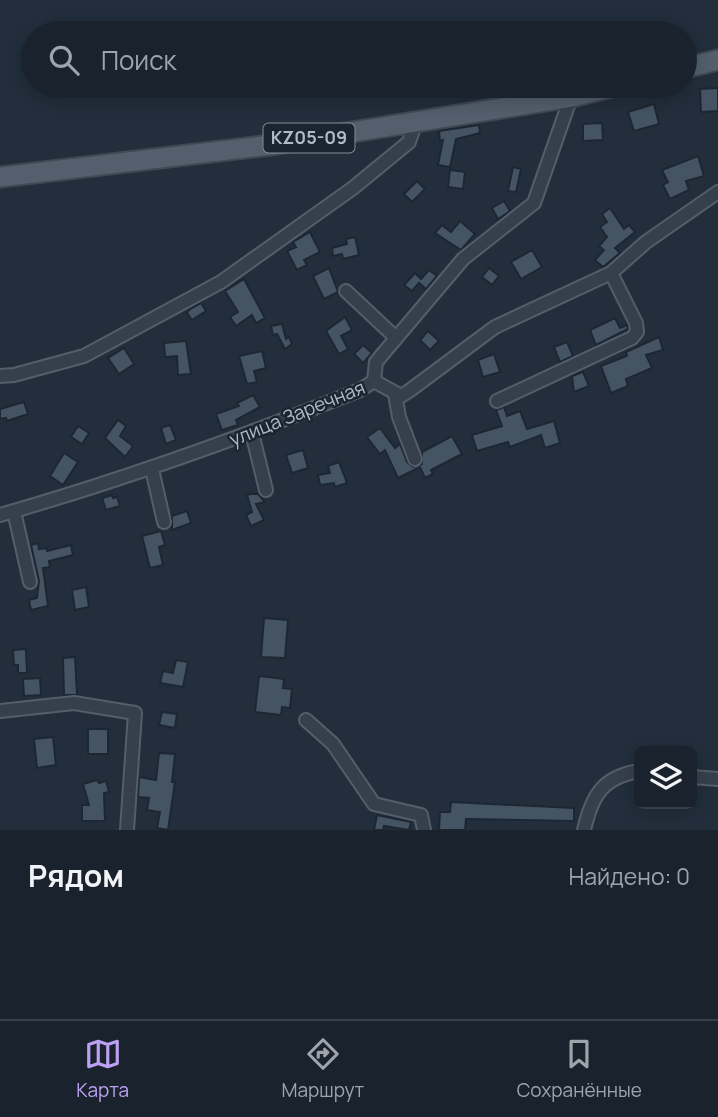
<!DOCTYPE html>
<html lang="ru">
<head>
<meta charset="utf-8">
<style>
  body { margin:0; font-family:Manrope,sans-serif; background:#272f39; color:#f1f3f6 }
  .controls { position:absolute; right:21px; bottom:21px; display:grid; overflow:hidden; border-radius:10px; box-shadow:0 4px 18px #0003 }
  .controls button { width:63px; height:63px; display:grid; place-items:center; padding:0; border:0; border-bottom:2px solid #383f49; background:#1a222d; color:#f1f3f6; font:35px sans-serif }
  .list { margin:0; padding:0; list-style:none }
  h2 { display:flex; justify-content:space-between; align-items:center; height:91px; margin:0; padding:0 28px; font-size:30px }
  h2 small { font-size:23px; font-weight:400; color:#9fa4aa }
  .icon { flex:none; width:38px; height:38px; fill:none; stroke:currentColor; stroke-width:2; stroke-linecap:round; stroke-linejoin:round }
  .map { position:relative; flex:none; width:718px; height:830px; overflow:hidden }
  .search { position:absolute; background:#1a222d; box-shadow:0 4px 18px #0003; left:21px; right:21px; top:21px; height:77px; display:flex; align-items:center; gap:18px; box-sizing:border-box; padding:0 24px; border-radius:38px; color:#9fa4aa; font-size:26px }
  .sheet { height:189px; background:#1a222d }
  nav { display:flex; justify-content:space-around; align-items:center; box-sizing:border-box; height:98px; border-top:2px solid #383f49; background:#1a222d; font-size:19px; color:#9fa4aa }
  nav a { display:grid; justify-items:center; gap:4px }
  nav .on { color:#bca0f2 }
  .map>svg:first-child { display:block }
  .building { fill:#455463; stroke:#1d2733; stroke-width:2 }
  .lines { fill:none; stroke-linecap:round; stroke-linejoin:round }
  .street-casing { stroke:#545e6a; stroke-width:16 }
  .primary-casing { stroke:#3f4955; stroke-width:23 }
  .street { stroke:#36404d; stroke-width:12 }
  .primary { stroke:#535f6d; stroke-width:19 }
  .labels { text-anchor:middle; stroke-width:5; stroke-linejoin:round; paint-order:stroke }
  .shield { fill:#1b2531; stroke:#848e9b; stroke-width:2 }
  .shield-label { font-size:18px; font-weight:bold; fill:#b1bbc8 }
  .street-label { font-size:19px; fill:#b1bbc8; stroke:#1b2531 }
</style>
</head>
<body>
<div class="map">
<svg width="718" height="830" viewBox="0 0 718 830">
  <rect width="100%" height="100%" fill="#222e3c"/>
  <g class="building">
    <path d="M 718,88 L 718,111 L 701,112 L 700,89 Z"/>
    <path d="M 654,104 L 659,124 L 634,131 L 628,112 Z"/>
    <path d="M 602,123 L 603,140 L 583,141 L 583,124 Z"/>
    <path d="M 479,125 L 480,133 L 456,139 L 450,167 L 438,165 L 443,140 L 440,141 L 439,131 Z"/>
    <path d="M 698,156 L 704,176 L 686,181 L 689,190 L 670,199 L 663,185 L 668,182 L 662,170 Z"/>
    <path d="M 513,167 L 521,169 L 516,192 L 508,191 Z"/>
    <path d="M 450,170 L 465,172 L 463,189 L 448,187 Z"/>
    <path d="M 417,181 L 425,189 L 412,202 L 404,194 Z"/>
    <path d="M 504,201 L 510,211 L 498,219 L 492,208 Z"/>
    <path d="M 610,208 L 624,229 L 629,225 L 635,232 L 615,248 L 620,253 L 603,267 L 595,260 L 604,250 L 599,246 L 607,237 L 600,227 L 607,222 L 602,214 Z"/>
    <path d="M 460,221 L 475,234 L 461,250 L 435,233 L 442,225 L 451,232 Z"/>
    <path d="M 310,232 L 320,252 L 304,260 L 307,265 L 297,270 L 287,251 L 296,247 L 293,242 Z"/>
    <path d="M 355,237 L 359,255 L 343,259 L 342,254 L 333,256 L 332,248 L 347,244 L 346,239 Z"/>
    <path d="M 532,250 L 542,267 L 521,279 L 511,262 Z"/>
    <path d="M 329,268 L 338,292 L 324,299 L 313,276 Z"/>
    <path d="M 489,268 L 499,276 L 492,285 L 482,277 Z"/>
    <path d="M 429,270 L 437,276 L 426,289 L 419,283 L 412,291 L 404,285 L 415,273 L 421,279 Z"/>
    <path d="M 244,279 L 265,318 L 256,323 L 252,315 L 236,326 L 230,317 L 238,312 L 225,291 Z"/>
    <path d="M 201,303 L 206,311 L 192,320 L 187,313 L 190,309 Z"/>
    <path d="M 345,317 L 352,330 L 341,336 L 348,349 L 339,354 L 326,331 Z"/>
    <path d="M 615,318 L 620,328 L 627,325 L 628,329 L 596,345 L 590,330 Z"/>
    <path d="M 282,324 L 286,339 L 289,337 L 292,344 L 285,349 L 277,334 L 273,335 L 271,326 Z"/>
    <path d="M 428,331 L 439,341 L 430,350 L 420,340 Z"/>
    <path d="M 659,337 L 663,350 L 646,355 L 652,368 L 626,379 L 628,386 L 611,393 L 601,366 L 627,356 L 626,352 Z"/>
    <path d="M 186,341 L 191,374 L 178,375 L 177,356 L 165,357 L 164,343 Z"/>
    <path d="M 567,342 L 573,356 L 560,362 L 554,347 Z"/>
    <path d="M 363,345 L 372,353 L 363,363 L 354,354 Z"/>
    <path d="M 124,348 L 134,364 L 119,374 L 108,358 Z"/>
    <path d="M 262,351 L 266,368 L 254,371 L 257,382 L 247,384 L 239,356 Z"/>
    <path d="M 494,354 L 500,372 L 483,377 L 478,360 Z"/>
    <path d="M 583,372 L 589,386 L 574,392 L 572,376 Z"/>
    <path d="M 253,395 L 260,407 L 236,420 L 238,425 L 222,430 L 216,414 L 239,406 L 237,403 Z"/>
    <path d="M 24,402 L 28,414 L 7,421 L 6,418 L 0,419 L 0,409 Z"/>
    <path d="M 504,407 L 507,416 L 520,411 L 527,429 L 554,421 L 560,443 L 545,448 L 541,435 L 510,447 L 508,442 L 477,451 L 472,435 L 502,426 L 496,410 Z"/>
    <path d="M 118,420 L 126,426 L 120,436 L 133,446 L 125,457 L 105,438 Z"/>
    <path d="M 170,425 L 176,440 L 166,444 L 161,428 Z"/>
    <path d="M 78,426 L 89,433 L 82,444 L 71,437 Z"/>
    <path d="M 380,428 L 395,448 L 400,444 L 407,462 L 413,467 L 422,464 L 422,452 L 452,436 L 462,454 L 431,470 L 433,474 L 425,478 L 420,467 L 398,478 L 385,450 L 380,454 L 367,437 Z"/>
    <path d="M 303,450 L 308,468 L 292,473 L 286,455 Z"/>
    <path d="M 64,453 L 78,462 L 63,485 L 50,476 Z"/>
    <path d="M 339,462 L 347,483 L 335,487 L 334,483 L 320,485 L 318,475 L 330,473 L 328,466 Z"/>
    <path d="M 251,494 L 258,494 L 265,502 L 256,504 L 264,520 L 251,526 L 246,515 L 252,512 L 247,495 Z"/>
    <path d="M 112,495 L 113,498 L 117,497 L 120,506 L 106,510 L 102,498 Z"/>
    <path d="M 187,511 L 191,523 L 172,530 L 172,516 Z"/>
    <path d="M 161,531 L 165,545 L 159,547 L 163,565 L 150,568 L 142,536 Z"/>
    <path d="M 38,543 L 39,549 L 46,548 L 47,551 L 71,545 L 73,555 L 49,561 L 50,567 L 43,568 L 48,606 L 31,610 L 29,600 L 37,598 L 39,581 L 31,545 Z"/>
    <path d="M 86,587 L 89,607 L 75,610 L 72,590 Z"/>
    <path d="M 264,618 L 288,620 L 285,658 L 261,657 Z"/>
    <path d="M 26,649 L 27,673 L 18,673 L 18,665 L 14,665 L 13,650 Z"/>
    <path d="M 75,657 L 77,695 L 64,695 L 63,658 Z"/>
    <path d="M 176,660 L 188,662 L 183,687 L 160,683 L 163,671 L 173,673 Z"/>
    <path d="M 259,676 L 284,679 L 283,688 L 292,689 L 290,708 L 282,707 L 281,715 L 255,712 Z"/>
    <path d="M 40,678 L 41,695 L 24,696 L 23,679 Z"/>
    <path d="M 162,712 L 177,714 L 175,728 L 159,725 Z"/>
    <rect x="88" y="729" width="20" height="25"/>
    <path d="M 53,737 L 56,765 L 37,768 L 34,739 Z"/>
    <path d="M 159,753 L 175,754 L 172,782 L 175,782 L 168,830 L 157,828 L 160,812 L 147,810 L 149,798 L 138,797 L 139,777 L 156,780 Z"/>
    <path d="M 97,780 L 99,783 L 106,781 L 109,792 L 104,793 L 105,821 L 82,821 L 82,805 L 89,805 L 83,784 Z"/>
    <path d="M 451,802 L 574,808 L 574,821 L 466,819 L 465,830 L 439,830 L 440,812 L 450,812 Z"/>
    <path d="M 377,815 L 411,822 L 409,830 L 384,826 L 383,830 L 374,830 Z"/>
  </g>
  <g class="lines">
    <g class="street-casing">
      <g id="street">
        <path d="M 346,291 L 395,337"/>
        <path d="M 0,376 L 14,375 L 84,356 L 221,282 L 353,188 L 409,142 L 416,121"/>
        <path d="M 374,381 L 401,396 L 409,391 L 495,327 L 611,273 L 646,242 L 718,192"/>
        <path d="M 395,394 L 399,417 L 415,459"/>
        <path d="M 497,401 L 632,338 L 637,332 L 636,323 L 611,273"/>
        <path d="M 252,433 L 266,490"/>
        <path d="M 152,469 L 164,522"/>
        <path d="M 14,511 L 30,582"/>
        <path d="M 0,515 C 123,480 242,437 360,390 L 374,381 L 376,362 L 463,259 L 534,203 L 571,97"/>
        <path d="M 0,711 L 74,703 L 135,713 L 127,830"/>
        <path d="M 306,720 L 333,744 L 374,804 L 421,815 L 424,830"/>
        <path d="M 692,777 L 718,779"/>
        <path d="M 584,830 C 592,795 603,777 639,771"/>
      </g>
    </g>
    <g class="primary-casing">
      <g id="primary">
        <path d="M 685,68 L 718,60"/>
        <path d="M 0,177 L 271,145 L 571,97 L 615,86"/>
      </g>
    </g>
    <use href="#street" class="street"/>
    <use href="#primary" class="primary"/>
  </g>
  <g class="labels">
    <rect class="shield" x="263.5" y="123.5" width="91" height="29" rx="5"/>
    <g class="shield-label">
      <text x="309" y="144">KZ05-09</text>
    </g>
    <g class="street-label">
      <text transform="translate(297 413) rotate(-22)" y="7">улица Заречная</text>
    </g>
  </g>
</svg>
<div class="controls">
<button><svg class="icon" aria-label="layers" viewBox="0 0 24 24"><path d="M12 4l9 5-9 5-9-5zM3 14l9 5 9-5"/></svg></button>
</div>
<div class="search"><svg class="icon" aria-label="search" viewBox="0 0 24 24"><circle cx="10" cy="10" r="6"/><path d="M15 15l6 6"/></svg>Поиск</div>
</div>
<section class="sheet">
<h2>Рядом<small>Найдено: 0</small></h2>
<ul class="list">
</ul>
</section>
<nav>
<a class="on"><svg class="icon" aria-label="map" viewBox="0 0 24 24"><path d="M3 6l6-2 6 2 6-2v14l-6 2-6-2-6 2zM9 4v14M15 6v14"/></svg>Карта</a>
<a><svg class="icon" aria-label="directions" viewBox="0 0 24 24"><path d="M12 3l9 9-9 9-9-9zM9 14v-3h6M13 9l2 2-2 2"/></svg>Маршрут</a>
<a><svg class="icon" aria-label="saved" viewBox="0 0 24 24"><path d="M7 4h10v16l-5-4-5 4z"/></svg>Сохранённые</a>
</nav>
</body>
</html>
